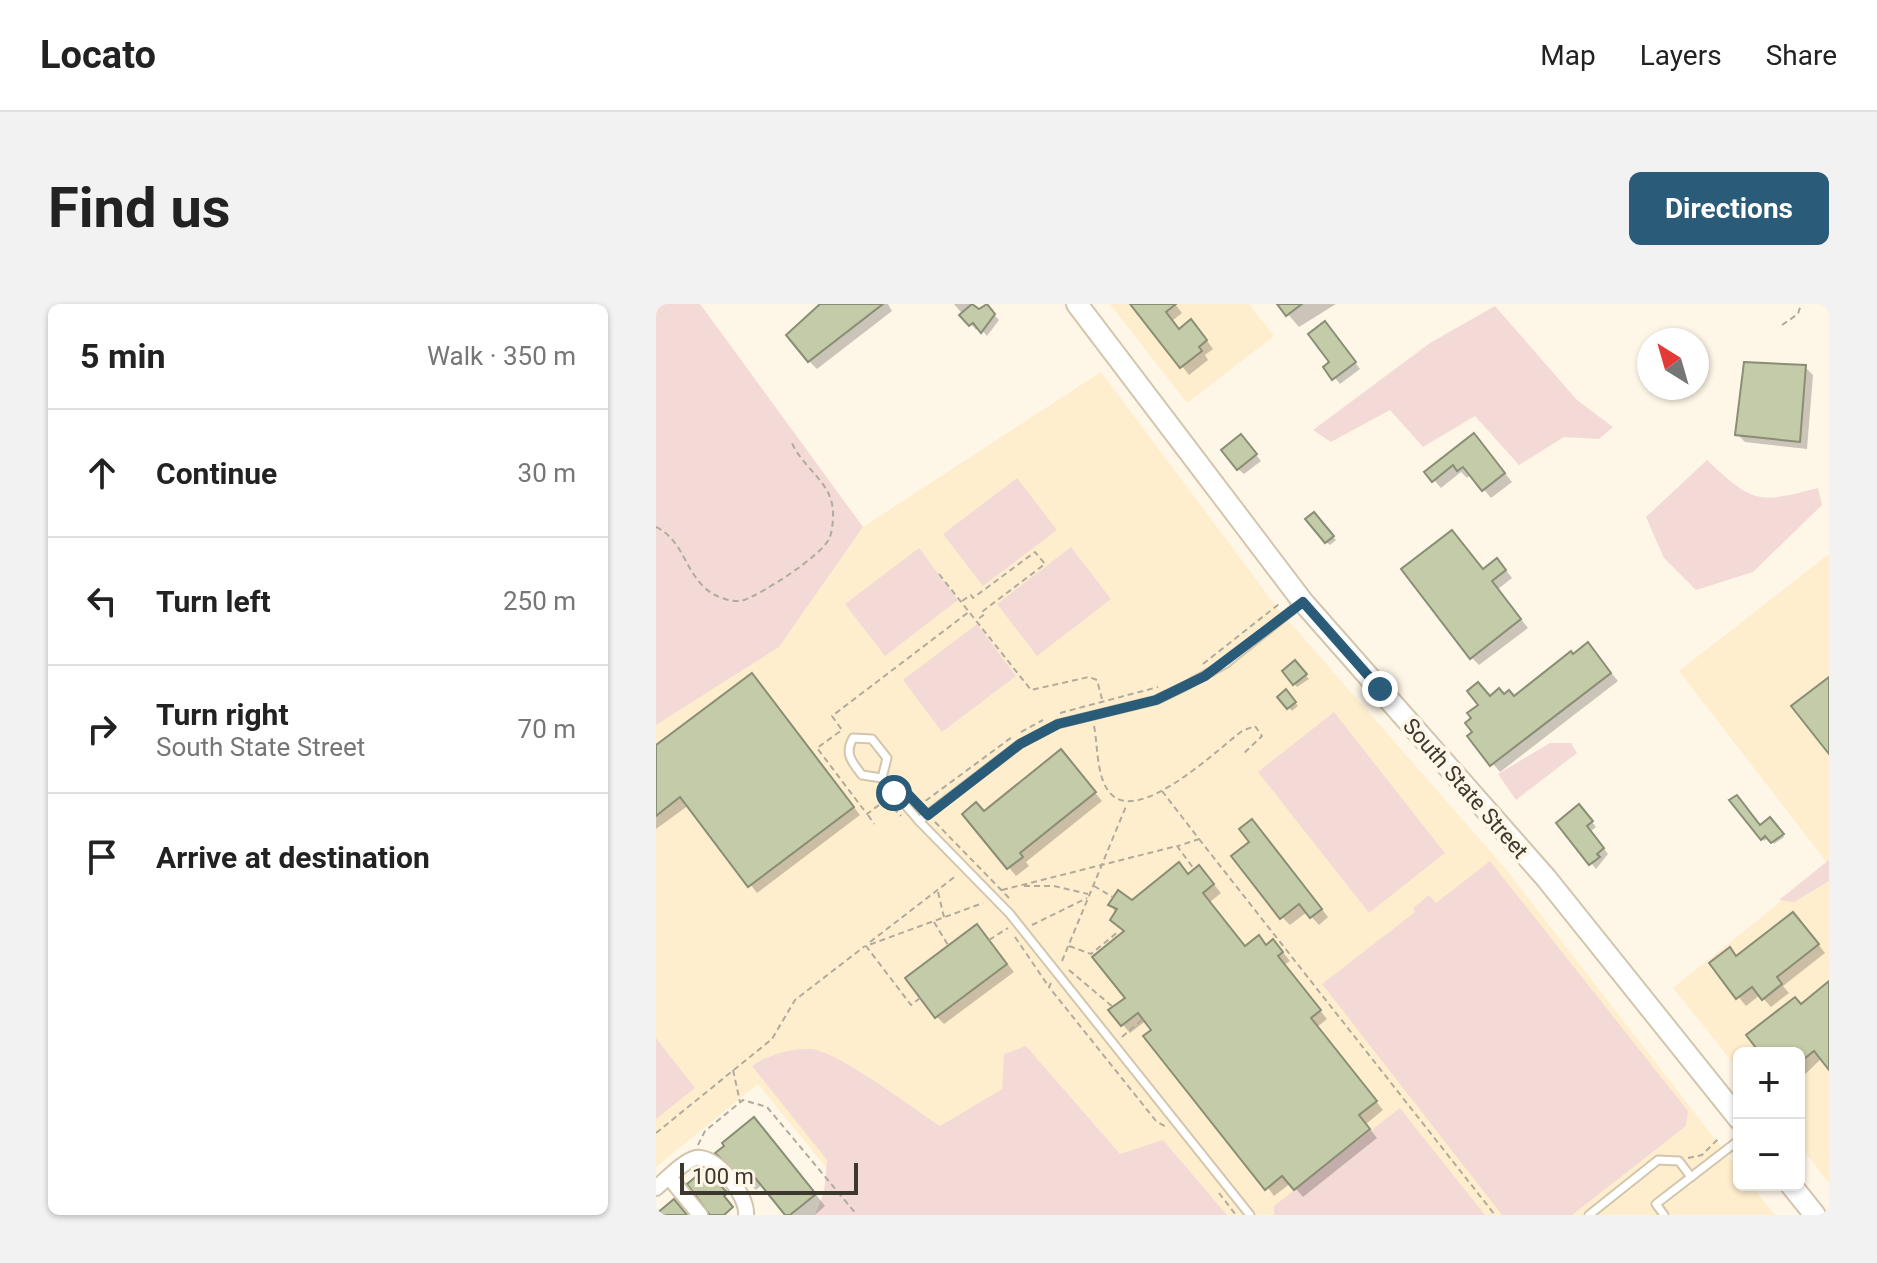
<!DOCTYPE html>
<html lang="en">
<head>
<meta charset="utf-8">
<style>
  body { margin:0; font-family:Roboto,sans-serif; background:#f2f2f2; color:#222 }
  .controls { position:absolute; right:24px; bottom:24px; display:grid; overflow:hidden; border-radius:12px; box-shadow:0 2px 6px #0004 }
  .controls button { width:72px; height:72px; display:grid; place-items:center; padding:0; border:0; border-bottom:2px solid #e0e0e0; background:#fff; color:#222; font:40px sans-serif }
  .compass { position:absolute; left:981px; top:24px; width:72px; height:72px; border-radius:50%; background:#fff; box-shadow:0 2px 6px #0004; rotate:323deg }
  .scale { position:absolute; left:24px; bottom:20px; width:178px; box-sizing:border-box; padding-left:8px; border:4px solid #3c382d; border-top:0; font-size:22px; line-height:28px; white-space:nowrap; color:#3c382d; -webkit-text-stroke:6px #fef6e7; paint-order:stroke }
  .stop { position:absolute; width:24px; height:24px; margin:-18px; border:6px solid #2a5b79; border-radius:50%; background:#fff }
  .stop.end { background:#2a5b79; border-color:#fff; box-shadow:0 2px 8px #0008 }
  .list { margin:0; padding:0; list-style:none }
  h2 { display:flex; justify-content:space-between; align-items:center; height:104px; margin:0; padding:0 32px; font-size:34px }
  h2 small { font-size:26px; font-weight:400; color:#767676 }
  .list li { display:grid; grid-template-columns:52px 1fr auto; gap:24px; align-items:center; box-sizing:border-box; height:128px; padding:0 32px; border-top:2px solid #e0e0e0 }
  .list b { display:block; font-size:30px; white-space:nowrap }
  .list p { margin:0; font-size:26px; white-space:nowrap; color:#767676 }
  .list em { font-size:26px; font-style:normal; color:#767676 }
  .icon { flex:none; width:44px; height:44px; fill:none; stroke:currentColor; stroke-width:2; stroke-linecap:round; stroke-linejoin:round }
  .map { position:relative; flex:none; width:1173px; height:911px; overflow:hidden; border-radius:12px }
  header { display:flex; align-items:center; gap:48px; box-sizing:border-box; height:112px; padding:0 40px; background:#fff; border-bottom:2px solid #e0e0e0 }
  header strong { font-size:38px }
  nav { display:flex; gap:44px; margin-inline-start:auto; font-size:28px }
  .intro { display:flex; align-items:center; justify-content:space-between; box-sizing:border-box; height:192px; padding:0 48px }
  h1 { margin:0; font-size:56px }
  .button { padding:20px 36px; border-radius:12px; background:#2a5b79; color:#fff; font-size:28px; font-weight:700 }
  main { display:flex; gap:48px; padding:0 48px }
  aside { flex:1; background:#fff; border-radius:12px; box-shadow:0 2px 6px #0004 }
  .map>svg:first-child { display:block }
  .built { fill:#feeecd }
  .green { fill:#f4dad7 }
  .shadow { fill:#0003 }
  .building { fill:#c4cba8; stroke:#898e75; stroke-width:2 }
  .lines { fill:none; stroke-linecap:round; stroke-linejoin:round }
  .service-casing { stroke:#d2c6ac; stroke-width:11 }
  .minor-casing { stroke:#d2c6ac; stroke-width:18 }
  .secondary-casing { stroke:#d2c6ac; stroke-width:24 }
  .path { stroke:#b1ab9d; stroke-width:2; stroke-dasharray:6 4; stroke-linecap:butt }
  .service { stroke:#fff; stroke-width:7 }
  .minor { stroke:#fff; stroke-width:14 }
  .secondary { stroke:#fff; stroke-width:20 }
  .route { stroke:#2a5b79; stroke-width:10 }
  .labels { text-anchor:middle; stroke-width:8; stroke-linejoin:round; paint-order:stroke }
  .street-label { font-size:22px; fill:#3c382d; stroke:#fef6e7 }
</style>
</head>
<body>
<header>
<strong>Locato</strong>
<nav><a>Map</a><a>Layers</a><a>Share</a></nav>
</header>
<div class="intro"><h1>Find us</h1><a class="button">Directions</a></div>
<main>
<aside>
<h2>5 min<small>Walk · 350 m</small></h2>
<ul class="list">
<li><svg class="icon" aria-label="ahead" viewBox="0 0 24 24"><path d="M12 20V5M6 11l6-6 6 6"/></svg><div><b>Continue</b></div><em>30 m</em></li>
<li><svg class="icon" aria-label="left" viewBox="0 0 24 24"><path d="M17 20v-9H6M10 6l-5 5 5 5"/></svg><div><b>Turn left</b></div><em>250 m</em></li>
<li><svg class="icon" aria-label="right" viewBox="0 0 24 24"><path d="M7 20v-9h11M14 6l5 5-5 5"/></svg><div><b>Turn right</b><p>South State Street</p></div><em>70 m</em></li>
<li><svg class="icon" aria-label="arrive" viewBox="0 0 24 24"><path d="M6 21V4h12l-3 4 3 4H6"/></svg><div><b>Arrive at destination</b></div></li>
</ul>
</aside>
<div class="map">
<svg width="1173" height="911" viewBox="0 0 1173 911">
  <rect width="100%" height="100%" fill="#fef6e7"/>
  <g class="built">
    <path d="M 0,0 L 44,0 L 207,223 L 445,68 L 623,306 L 848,563 L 1083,866 L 1083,881 L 1095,881 L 1119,911 L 209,911 L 102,780 L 0,863 Z"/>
    <path d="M 454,0 L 593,0 L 618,32 L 531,99 Z"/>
    <path d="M 1173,250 L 1173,879 L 1143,841 L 1143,749 L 1083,749 L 1083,766 L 1017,684 L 1172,560 L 1023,367 Z"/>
  </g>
  <g class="green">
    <path d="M 0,0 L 44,0 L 207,223 L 123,343 L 0,421 Z"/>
    <path d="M 839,2 L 921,96 L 957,123 L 943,135 L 908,133 L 863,161 L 819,112 L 767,143 L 734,106 L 675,138 L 657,126 L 774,39 Z"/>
    <path d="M 1051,156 C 1097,199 1101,200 1162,184 L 1166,201 L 1097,268 L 1040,286 L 1008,254 L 990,213 Z"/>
    <path d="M 361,174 L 401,226 L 327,282 L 287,230 Z"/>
    <path d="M 415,243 L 455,295 L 381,352 L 341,300 Z"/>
    <path d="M 263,244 L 302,296 L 229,352 L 189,300 Z"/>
    <path d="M 321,320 L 360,372 L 286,428 L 247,376 Z"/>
    <path d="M 678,408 L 789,549 L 713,609 L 602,468 Z"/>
    <path d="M 894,439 L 915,439 L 921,449 L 860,496 L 842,470 Z"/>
    <path d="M 1173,556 L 1173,577 L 1138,598 L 1123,596 Z"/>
    <path d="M 834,557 L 1032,807 L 1030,822 L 916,911 L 846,911 L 666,680 L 759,608 L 757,604 L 773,591 L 780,599 Z"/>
    <path d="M 0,734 L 39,784 L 0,815 Z"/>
    <path d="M 370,742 L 464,850 L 507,836 L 571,911 L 159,911 L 168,888 L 171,856 L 96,762 C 112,751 134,744 155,745 C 182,747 258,805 284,822 L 346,785 L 348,750 Z"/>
    <path d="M 744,804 L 829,911 L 618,911 L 618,902 Z"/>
  </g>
  <g class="shadow">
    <path d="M 171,0 L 232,0 L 236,7 L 161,65 L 153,57 Z"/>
    <path d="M 298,0 L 317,0 L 323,8 L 330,2 L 343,16 L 331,32 L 323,23 L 320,26 Z"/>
    <path d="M 477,0 L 519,0 L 526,9 L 516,17 L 524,26 L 543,26 L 557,45 L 549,51 L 552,56 L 533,71 Z"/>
    <path d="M 623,0 L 680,0 L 643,23 Z"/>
    <path d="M 675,25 L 704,65 L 684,80 L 670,63 L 676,59 Z"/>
    <path d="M 1149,63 L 1157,71 L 1151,145 L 1089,138 L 1081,130 Z"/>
    <path d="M 590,138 L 605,157 L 588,170 L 582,165 Z"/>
    <path d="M 826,140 L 856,178 L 835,194 L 815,170 L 811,174 L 805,168 L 785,184 L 771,168 Z"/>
    <path d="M 661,214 L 680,236 L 674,241 L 670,238 Z"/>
    <path d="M 849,265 L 856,274 L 842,285 L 872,324 L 823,361 L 815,353 L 828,267 Z"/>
    <path d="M 939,349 L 962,377 L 844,468 L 814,433 L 834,394 L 858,394 L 917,352 Z"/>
    <path d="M 639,359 L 653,375 L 641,383 L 628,368 Z"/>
    <path d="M 103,379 L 204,511 L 101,589 L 33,501 L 0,525 L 0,444 Z"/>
    <path d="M 630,388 L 642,402 L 636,407 L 624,393 Z"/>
    <path d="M 412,456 L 446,497 L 370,558 L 373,562 L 360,572 L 309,510 L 329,509 Z"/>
    <path d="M 1076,497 L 1104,523 L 1114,515 L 1128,533 L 1118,540 L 1113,533 L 1108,537 Z"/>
    <path d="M 928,508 L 940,523 L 935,527 L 952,550 L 940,565 L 903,519 Z"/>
    <path d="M 603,525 L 672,613 L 663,621 L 651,608 L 634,621 L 626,613 Z"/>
    <path d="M 533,572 L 551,572 L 565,589 L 554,598 L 590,643 L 625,646 L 634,657 L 628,661 L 671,715 L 661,723 L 727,806 L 710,820 L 721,834 L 647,893 L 635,879 L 618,892 L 491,716 L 474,729 L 455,707 L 471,694 L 470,628 L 455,601 L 476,598 Z"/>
    <path d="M 1145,618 L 1169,649 L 1127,682 L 1133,689 L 1115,703 L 1104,691 L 1090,702 L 1055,660 L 1081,654 Z"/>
    <path d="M 321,622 L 358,668 L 288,720 L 280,712 Z"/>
    <path d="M 1173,680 L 1173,762 L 1166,754 L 1143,776 L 1143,749 L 1106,749 L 1145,702 Z"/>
    <path d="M 109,826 L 169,902 L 159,911 L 131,911 L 107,880 L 100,886 L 62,849 Z"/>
  </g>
  <g class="building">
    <path d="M 164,0 L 227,0 L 152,58 L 130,31 Z"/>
    <path d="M 316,0 L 323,5 L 331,0 L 339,10 L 325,29 L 317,19 L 313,22 L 303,11 Z"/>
    <path d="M 474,0 L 520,0 L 510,8 L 523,25 L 535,15 L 551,36 L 543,43 L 546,47 L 524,64 Z"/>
    <path d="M 621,0 L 646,0 L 630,12 Z"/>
    <path d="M 669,17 L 700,58 L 676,76 L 667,63 L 673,58 L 652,30 Z"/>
    <path d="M 1088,58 L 1150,61 L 1144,138 L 1079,131 Z"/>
    <path d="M 818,129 L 849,169 L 826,187 L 807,163 L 801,167 L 797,161 L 776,178 L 768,168 Z"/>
    <path d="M 585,130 L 601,150 L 581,166 L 565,146 Z"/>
    <path d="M 658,208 L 678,232 L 669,239 L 649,215 Z"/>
    <path d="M 796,226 L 827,265 L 841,254 L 850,266 L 836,277 L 865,315 L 814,355 L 745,265 Z"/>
    <path d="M 932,338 L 955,369 L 834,462 L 811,432 L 816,428 L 809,419 L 815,414 L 811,409 L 822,401 L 811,387 L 822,378 L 834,392 L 843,384 L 848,390 L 853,386 L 858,392 L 915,347 L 917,350 Z"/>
    <path d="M 639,356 L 651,370 L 637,381 L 626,367 Z"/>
    <path d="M 96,369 L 198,503 L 92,583 L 24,493 L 0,512 L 0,441 Z"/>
    <path d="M 1173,373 L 1173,450 L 1135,402 Z"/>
    <path d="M 630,385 L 640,398 L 631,405 L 621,393 Z"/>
    <path d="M 405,445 L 440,488 L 364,549 L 367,553 L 351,565 L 306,510 L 320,498 L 328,507 Z"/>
    <path d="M 1081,491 L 1104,521 L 1114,513 L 1128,530 L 1115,539 L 1109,532 L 1105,536 L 1073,496 Z"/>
    <path d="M 923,500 L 937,517 L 931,522 L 948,544 L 941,550 L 944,553 L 933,561 L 900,519 Z"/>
    <path d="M 596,515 L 666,605 L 654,614 L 643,600 L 624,615 L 575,552 L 593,538 L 583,525 Z"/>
    <path d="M 523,558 L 532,570 L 543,561 L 558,580 L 547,589 L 589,642 L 603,631 L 610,641 L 617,635 L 627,648 L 622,652 L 665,706 L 655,714 L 721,797 L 703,811 L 714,825 L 638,886 L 626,872 L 609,886 L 487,732 L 495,726 L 482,709 L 465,722 L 452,706 L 469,694 L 436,653 L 468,627 L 454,616 L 461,605 L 452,601 L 462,586 L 476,596 Z"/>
    <path d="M 1137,608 L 1163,640 L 1121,673 L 1126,680 L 1106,696 L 1096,683 L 1080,695 L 1053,659 L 1074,643 L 1080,652 Z"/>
    <path d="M 321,620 L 351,660 L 279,714 L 249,674 Z"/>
    <path d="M 1173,677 L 1173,766 L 1158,747 L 1143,759 L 1143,749 L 1104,749 L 1090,731 L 1139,693 L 1145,700 Z"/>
    <path d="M 98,813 L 160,890 L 134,911 L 129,911 L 96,870 L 88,877 L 59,849 L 68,842 L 66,839 Z"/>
    <path d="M 48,866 L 72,889 L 68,892 L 77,903 L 68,911 L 54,911 L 31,880 Z"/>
    <path d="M 18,895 L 31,911 L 0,911 L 0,910 Z"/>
  </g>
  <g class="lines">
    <g class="service-casing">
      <g id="service">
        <path d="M 226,474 L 206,471 C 196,458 188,450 197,434 L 216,435 L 231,454 L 226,474 L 263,517"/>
        <path d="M 594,911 L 354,610 L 263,517 L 364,440 L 402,420 L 500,396 L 529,382 L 569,360 L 645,299"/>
        <path d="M 933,911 L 1002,856 L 1023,857 L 1035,873"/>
        <path d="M 1008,911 L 1000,900 L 1083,836"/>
      </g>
    </g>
    <g class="minor-casing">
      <g id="minor">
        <path d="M 13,873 L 44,911"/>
        <path d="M 0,884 C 11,875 27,857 40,854 C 61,851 92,892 90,911"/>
      </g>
    </g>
    <g class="secondary-casing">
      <g id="secondary">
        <path d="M 421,0 L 647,298 L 890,574 L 1083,815"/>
        <path d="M 1135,881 L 1159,911"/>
      </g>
    </g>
    <g class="path">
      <path d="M 1126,21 L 1142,10 L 1145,0"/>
      <path d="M 0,223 C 30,237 29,275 59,291 C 67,295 79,299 88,296 C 107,289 164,253 173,235 C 176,229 177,218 177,211 C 178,179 148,166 136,139"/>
      <path d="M 283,270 L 375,386 L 433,373 L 441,376 L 446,395"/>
      <path d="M 306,297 L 315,291 L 317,294 L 379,248 L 389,260 L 327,307 L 329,310 L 322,315"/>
      <path d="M 547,360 L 623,300"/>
      <path d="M 404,409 L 502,383"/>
      <path d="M 438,422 C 442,441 440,473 454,489 C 482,522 561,446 586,427 L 599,422 L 606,432 L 586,451"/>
      <path d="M 365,428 L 387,416"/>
      <path d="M 506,487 L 543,535 L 522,542"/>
      <path d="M 231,495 L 211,510 L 161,444 L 186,426 L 176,412 L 314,307"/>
      <path d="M 230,497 L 245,512"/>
      <path d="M 260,498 L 268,498 L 356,433"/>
      <path d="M 212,511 L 218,520"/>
      <path d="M 279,518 L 353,594"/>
      <path d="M 543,535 L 839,911"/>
      <path d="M 368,582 L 398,582 L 432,590"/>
      <path d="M 438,582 L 457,593"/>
      <path d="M 346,586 L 521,542 L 538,565"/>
      <path d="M 282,588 L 288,613"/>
      <path d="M 278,618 L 292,641"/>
      <path d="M 376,621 L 431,594"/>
      <path d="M 359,633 L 393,683"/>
      <path d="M 333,636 L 352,624"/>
      <path d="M 214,638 L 301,571"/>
      <path d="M 413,642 L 435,650 L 463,627"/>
      <path d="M 406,657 L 471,500"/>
      <path d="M 413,666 L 457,703"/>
      <path d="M 395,679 L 393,683 L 500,817 L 512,824"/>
      <path d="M 264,694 L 255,701 L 210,642 L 327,599"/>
      <path d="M 466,733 L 487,715"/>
      <path d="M 77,766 L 84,798"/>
      <path d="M 0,829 L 116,735 L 139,696 L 209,642"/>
      <path d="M 42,841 L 49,827 L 87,796 L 111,803 L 201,911"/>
      <path d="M 1032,854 L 1046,851 L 1063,834"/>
      <path d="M 563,889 L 580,911"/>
    </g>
    <use href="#service" class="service"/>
    <use href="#minor" class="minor"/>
    <use href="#secondary" class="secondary"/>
  </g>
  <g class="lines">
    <path class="route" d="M 238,489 L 246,484 L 272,511 L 364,440 L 402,420 L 500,396 L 549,372 L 647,298 L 724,385"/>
  </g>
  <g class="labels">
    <g class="street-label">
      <text transform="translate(810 484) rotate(49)" y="8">South State Street</text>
    </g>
  </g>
</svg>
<div class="controls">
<button>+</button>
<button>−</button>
</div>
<svg class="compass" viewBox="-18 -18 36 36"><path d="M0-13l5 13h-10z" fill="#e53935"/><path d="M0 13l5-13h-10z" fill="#767676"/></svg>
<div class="scale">100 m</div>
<div class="stop" style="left:238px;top:489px"></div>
<div class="stop end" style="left:724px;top:385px"></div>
</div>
</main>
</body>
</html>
